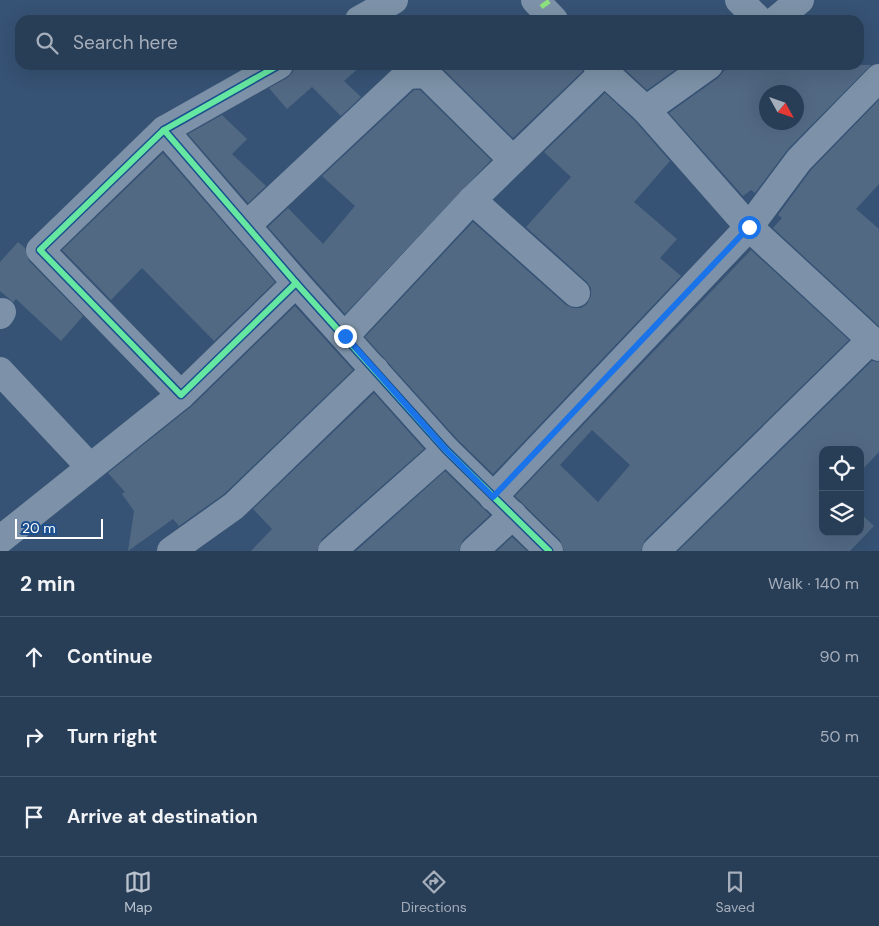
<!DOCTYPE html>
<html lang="en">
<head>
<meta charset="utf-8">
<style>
  body { margin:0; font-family:"DM Sans",sans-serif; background:#30455d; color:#f1f3f6 }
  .controls { position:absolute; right:15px; bottom:15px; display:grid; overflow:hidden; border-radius:10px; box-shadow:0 5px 20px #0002 }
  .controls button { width:45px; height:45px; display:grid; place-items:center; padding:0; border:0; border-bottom:1px solid #44576d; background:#283e57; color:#f1f3f6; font:25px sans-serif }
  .compass { position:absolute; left:759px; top:85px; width:45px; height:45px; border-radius:50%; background:#283e57; box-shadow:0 5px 20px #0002; rotate:130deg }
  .scale { position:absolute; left:15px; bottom:12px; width:88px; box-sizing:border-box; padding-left:5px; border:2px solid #fff; border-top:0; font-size:14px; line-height:18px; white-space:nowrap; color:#fff; -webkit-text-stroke:4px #1b4f8f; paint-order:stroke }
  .stop { position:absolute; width:15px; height:15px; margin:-11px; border:4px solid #1a73e8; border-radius:50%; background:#fff }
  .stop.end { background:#1a73e8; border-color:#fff; box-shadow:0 1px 5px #0008 }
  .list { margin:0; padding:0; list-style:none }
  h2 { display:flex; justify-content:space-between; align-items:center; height:65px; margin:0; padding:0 20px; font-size:21px }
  h2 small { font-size:16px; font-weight:400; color:#a5aeba }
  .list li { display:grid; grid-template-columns:32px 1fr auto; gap:15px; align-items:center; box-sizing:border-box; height:80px; padding:0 20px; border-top:1px solid #44576d }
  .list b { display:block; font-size:19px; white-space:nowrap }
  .list em { font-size:16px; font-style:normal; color:#a5aeba }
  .icon { flex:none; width:28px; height:28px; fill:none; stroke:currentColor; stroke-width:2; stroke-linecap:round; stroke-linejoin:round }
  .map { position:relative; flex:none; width:879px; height:551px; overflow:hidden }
  .search { position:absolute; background:#283e57; box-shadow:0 5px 20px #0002; left:15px; right:15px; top:15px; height:55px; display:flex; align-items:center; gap:12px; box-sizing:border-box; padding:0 18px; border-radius:15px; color:#a5aeba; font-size:19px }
  .sheet { height:305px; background:#283e57 }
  nav { display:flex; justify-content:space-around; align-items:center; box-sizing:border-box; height:70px; border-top:1px solid #44576d; background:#283e57; font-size:14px; color:#a5aeba }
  nav a { display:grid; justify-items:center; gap:2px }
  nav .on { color:#b9c2ce }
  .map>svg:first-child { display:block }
  .building { fill:#526984; fill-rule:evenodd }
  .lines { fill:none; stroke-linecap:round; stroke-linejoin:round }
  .street { stroke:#7d92a8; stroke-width:28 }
  .quiet { stroke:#8de07e; stroke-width:5; stroke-dasharray:10 5; stroke-linecap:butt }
  .cycleway-casing { stroke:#1b4f8f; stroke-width:9 }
  .cycleway { stroke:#66e7a1; stroke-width:6 }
  .route { stroke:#1a73e8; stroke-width:6 }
</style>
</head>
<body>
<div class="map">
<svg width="879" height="551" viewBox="0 0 879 551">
  <rect width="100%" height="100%" fill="#365274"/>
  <g class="building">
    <path d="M 295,65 L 362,65 L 344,81 L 361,97 L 341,116 L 312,87 L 287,109 L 269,88 L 287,78 L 293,72 Z"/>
    <path d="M 439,65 L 582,65 L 583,71 L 513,138 Z"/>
    <path d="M 620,65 L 682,65 L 647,90 Z"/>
    <path d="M 729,65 L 871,65 L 788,149 L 755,193 L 751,190 L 743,196 L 669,113 L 718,78 ZM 766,92 L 796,92 L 796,122 L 766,122 Z"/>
    <path d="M 414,90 L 420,90 L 491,160 L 345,314 L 268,227 L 288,208 L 323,244 L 355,206 L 322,176 Z"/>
    <path d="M 605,93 L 635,121 L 670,161 L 634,202 L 677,239 L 660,258 L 681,276 L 493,474 L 457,439 L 365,337 L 473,222 L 566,305 L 573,308 L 581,308 L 587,304 L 591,296 L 591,288 L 587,282 L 526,227 L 571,177 L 544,152 Z"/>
    <path d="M 879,100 L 879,184 L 856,209 L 879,229 L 879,326 L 773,228 L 782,218 L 778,215 L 811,170 Z"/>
    <path d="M 222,115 L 247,139 L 232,154 L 266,186 L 248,203 L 188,134 Z"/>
    <path d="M 163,153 L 275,282 L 214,341 L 142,268 L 111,300 L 62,250 Z"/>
    <path d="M 18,242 L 25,248 L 29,261 L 83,316 L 61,341 L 16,299 L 13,302 L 0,291 L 0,262 Z"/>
    <path d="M 751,250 L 849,340 L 645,540 L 641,551 L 564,551 L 560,540 L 515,496 ZM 592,430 L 630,465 L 598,502 L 560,465 Z"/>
    <path d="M 295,306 L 353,370 L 224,494 L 179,526 L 173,519 L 128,551 L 134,511 L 122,494 L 125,492 L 108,473 L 192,406 Z"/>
    <path d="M 872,361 L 879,362 L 879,452 L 860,472 L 860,450 L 823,450 L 823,532 L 860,532 L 860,513 L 874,526 L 850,551 L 678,551 Z"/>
    <path d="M 374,393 L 424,449 L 322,539 L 317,551 L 251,551 L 272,529 L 253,509 Z"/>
    <path d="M 445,471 L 490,515 L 463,540 L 459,551 L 356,551 Z"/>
    <path d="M 512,537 L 527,551 L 497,551 Z"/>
  </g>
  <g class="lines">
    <g class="street">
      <path d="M 535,0 L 554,20"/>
      <path d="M 739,0 L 759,20"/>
      <path d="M 359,20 L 394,0"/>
      <path d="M 776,20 L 800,0"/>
      <path d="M 279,65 L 164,130 L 40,250 L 181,395 L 296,283"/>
      <path d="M 597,65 L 646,110 L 749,227 L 879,347"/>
      <path d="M 646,110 L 709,65"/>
      <path d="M 164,130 L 296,283 L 446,450 L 549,551"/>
      <path d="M 472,200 L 576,293"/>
      <path d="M 247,225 L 407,75 L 426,74 L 513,160"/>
      <path d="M 0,315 L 2,312"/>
      <path d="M 345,336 L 472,200 L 604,72"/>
      <path d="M 0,371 L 89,466"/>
      <path d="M 493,497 L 749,227 L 799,160 L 879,78"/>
      <path d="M 1,539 L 181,395"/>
      <path d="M 171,551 L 234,506 L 375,370"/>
      <path d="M 332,551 L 446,450"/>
      <path d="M 474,551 L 513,515"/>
      <path d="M 656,551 L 871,340"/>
    </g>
    <path class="quiet" d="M 541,7 L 551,0"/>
    <g class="cycleway-casing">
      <g id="cycleway">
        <path d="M 279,65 L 164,130 L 40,250 L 181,395 L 296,283"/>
        <path d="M 164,130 L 296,283 L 446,450 L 549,551"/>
      </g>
    </g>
    <use href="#cycleway" class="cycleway"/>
  </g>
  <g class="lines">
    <path class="route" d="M 345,336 L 446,450 L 493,497 L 749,227"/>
  </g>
</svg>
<div class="controls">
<button><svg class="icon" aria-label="locate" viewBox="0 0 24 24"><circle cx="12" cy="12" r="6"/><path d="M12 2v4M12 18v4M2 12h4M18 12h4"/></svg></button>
<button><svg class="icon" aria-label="layers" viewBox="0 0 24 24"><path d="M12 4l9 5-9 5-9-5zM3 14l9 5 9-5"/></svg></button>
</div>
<svg class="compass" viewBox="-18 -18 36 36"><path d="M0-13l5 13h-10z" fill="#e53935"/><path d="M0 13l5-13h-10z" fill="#a5aeba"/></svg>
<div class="scale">20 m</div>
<div class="stop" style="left:749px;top:227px"></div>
<div class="stop end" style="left:345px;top:336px"></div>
<div class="search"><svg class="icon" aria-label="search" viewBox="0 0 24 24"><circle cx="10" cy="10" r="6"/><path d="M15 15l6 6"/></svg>Search here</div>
</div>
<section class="sheet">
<h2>2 min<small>Walk · 140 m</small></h2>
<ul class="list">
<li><svg class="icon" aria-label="ahead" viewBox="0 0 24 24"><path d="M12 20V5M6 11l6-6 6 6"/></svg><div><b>Continue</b></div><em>90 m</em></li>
<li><svg class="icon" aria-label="right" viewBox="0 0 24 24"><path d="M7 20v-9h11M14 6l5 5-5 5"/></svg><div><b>Turn right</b></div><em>50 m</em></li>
<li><svg class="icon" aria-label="arrive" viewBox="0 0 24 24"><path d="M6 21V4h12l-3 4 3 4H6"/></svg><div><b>Arrive at destination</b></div></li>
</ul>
</section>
<nav>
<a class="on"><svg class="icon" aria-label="map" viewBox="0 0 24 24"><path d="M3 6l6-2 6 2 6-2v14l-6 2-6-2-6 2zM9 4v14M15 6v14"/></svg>Map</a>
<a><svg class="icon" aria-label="directions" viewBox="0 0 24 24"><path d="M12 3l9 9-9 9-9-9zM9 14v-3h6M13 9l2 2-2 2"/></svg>Directions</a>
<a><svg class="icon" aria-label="saved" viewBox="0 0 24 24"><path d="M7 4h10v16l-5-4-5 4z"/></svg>Saved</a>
</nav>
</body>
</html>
